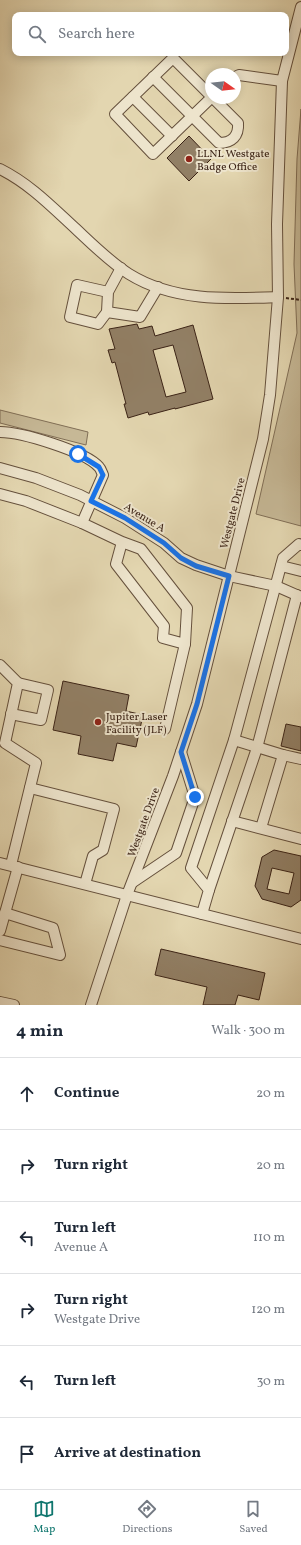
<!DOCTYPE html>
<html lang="en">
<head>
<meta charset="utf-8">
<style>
  body { margin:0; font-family:Vollkorn,serif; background:#f2f2f3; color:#1f2937 }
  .compass { position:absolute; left:205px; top:68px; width:36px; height:36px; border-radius:50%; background:#fff; box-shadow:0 2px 10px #0003; rotate:104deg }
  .stop { position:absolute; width:12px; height:12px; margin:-9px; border:3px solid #1a73e8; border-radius:50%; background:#fff }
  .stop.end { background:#1a73e8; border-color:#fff; box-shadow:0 1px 4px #0008 }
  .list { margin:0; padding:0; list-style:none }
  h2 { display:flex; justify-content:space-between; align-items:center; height:52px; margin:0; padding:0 16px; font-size:17px }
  h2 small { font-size:13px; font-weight:400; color:#747a83 }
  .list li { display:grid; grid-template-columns:26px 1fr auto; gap:12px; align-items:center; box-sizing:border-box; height:72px; padding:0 16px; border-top:1px solid #e0e1e3 }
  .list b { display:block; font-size:15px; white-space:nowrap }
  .list p { margin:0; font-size:13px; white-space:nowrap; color:#747a83 }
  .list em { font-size:13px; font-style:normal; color:#747a83 }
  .icon { flex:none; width:22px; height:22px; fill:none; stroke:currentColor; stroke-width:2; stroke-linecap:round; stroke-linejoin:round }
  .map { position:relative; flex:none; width:301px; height:1005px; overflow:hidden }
  .search { position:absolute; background:#fff; box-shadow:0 2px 10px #0003; left:12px; right:12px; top:12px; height:44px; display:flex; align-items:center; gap:10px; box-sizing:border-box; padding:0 14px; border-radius:8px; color:#747a83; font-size:15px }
  .sheet { height:484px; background:#fff }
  nav { display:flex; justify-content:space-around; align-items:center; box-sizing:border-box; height:56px; border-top:1px solid #e0e1e3; background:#fff; font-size:11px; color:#747a83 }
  nav a { display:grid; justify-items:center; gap:2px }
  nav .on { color:#0f766e }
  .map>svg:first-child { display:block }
  .green { fill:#c6b896; stroke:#806e56 }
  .building { fill:#928066; stroke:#3b2316; fill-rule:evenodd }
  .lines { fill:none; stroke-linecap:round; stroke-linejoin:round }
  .minor-casing { stroke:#65503c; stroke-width:12 }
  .path { stroke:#3b2316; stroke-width:2; stroke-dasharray:3 2; stroke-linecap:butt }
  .minor { stroke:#ede4cc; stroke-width:10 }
  .route { stroke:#1a73e8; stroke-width:5 }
  .poi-dot { fill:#8f2418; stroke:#ede4cc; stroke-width:1.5 }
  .labels { text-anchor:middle; stroke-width:4; stroke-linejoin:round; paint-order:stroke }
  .poi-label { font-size:11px; fill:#3b2316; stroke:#ede4cc; text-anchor:start }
  .street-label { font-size:11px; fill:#3b2316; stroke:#ede4cc }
</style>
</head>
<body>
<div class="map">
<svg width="301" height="1005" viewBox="0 0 301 1005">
  <rect width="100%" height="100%" fill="#e3d6b0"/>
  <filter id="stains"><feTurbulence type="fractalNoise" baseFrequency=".005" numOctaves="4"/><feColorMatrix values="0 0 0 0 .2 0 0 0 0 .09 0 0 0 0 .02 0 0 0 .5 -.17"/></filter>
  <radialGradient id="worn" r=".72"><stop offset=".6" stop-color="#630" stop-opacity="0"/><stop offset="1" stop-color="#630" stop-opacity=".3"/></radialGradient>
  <g class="green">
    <path d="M 301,109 L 301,526 L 256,514 L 297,333 L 294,264 L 297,159 Z"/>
    <path d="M 0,410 L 88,432 L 86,445 L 0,423 Z"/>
  </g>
  <g class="building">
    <path d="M 189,136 L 211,159 L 189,181 L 167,158 Z"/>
    <path d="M 137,324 L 139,329 L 152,326 L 155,336 L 193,325 L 213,399 L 175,409 L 175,408 L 149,415 L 148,412 L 128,418 L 124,404 L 126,404 L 115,362 L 112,363 L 108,350 L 115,349 L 109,329 ZM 173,345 L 186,392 L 166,397 L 153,350 Z"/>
    <path d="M 63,681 L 129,695 L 126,711 L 143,715 L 136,747 L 117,743 L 113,761 L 78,754 L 81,736 L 53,730 Z"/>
    <path d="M 286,724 L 301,727 L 301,751 L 281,746 Z"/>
    <path d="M 274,850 L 301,856 L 301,900 L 291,907 L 262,899 L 255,886 L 262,857 ZM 272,868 L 294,873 L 289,894 L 267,889 Z"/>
    <path d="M 161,949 L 265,973 L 259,1000 L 238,995 L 235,1005 L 203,1005 L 207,987 L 155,975 Z"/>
  </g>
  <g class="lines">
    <g class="minor-casing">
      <g id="minor">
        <path d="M 153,77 L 219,143 C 232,143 239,136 238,123 L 213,98"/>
        <path d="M 235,77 L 239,75 L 282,81"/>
        <path d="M 211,96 L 173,58 L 115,114 L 153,154 L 211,98"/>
        <path d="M 133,97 L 172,136"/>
        <path d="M 0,169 C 30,184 52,207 76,229 C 93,245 110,262 129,274 C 174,302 228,299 278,297"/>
        <path d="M 108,292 L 77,285 L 70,317 L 98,324 L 107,312 L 108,292 L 121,268"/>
        <path d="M 107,312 L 140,317 L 158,287"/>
        <path d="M 0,432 C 21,432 85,451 99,467 C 101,469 102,473 103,475 L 82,523 L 122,542 L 116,564 L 164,626 L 163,638 L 185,644 L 187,608 L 141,549 L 122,542"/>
        <path d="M 0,468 L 36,478 L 80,495 L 125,518 L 164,543 L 181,558 L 196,565 L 229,576 L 276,586 L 301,597"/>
        <path d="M 0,494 L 26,501 L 82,523"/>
        <path d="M 281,566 L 301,571"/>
        <path d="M 0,665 L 18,683 L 5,743 L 36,763 L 11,865"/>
        <path d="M 11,714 L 41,720 L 48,690 L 18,683"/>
        <path d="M 165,729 L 185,644"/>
        <path d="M 234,740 L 283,755 L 261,828"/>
        <path d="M 283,755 L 301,759"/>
        <path d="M 30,788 L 114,809 L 103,850 L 93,856 L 85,884"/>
        <path d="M 232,821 L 301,839"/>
        <path d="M 0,863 L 301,939"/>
        <path d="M 133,882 L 176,853 L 195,797 L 181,752"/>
        <path d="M 209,890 L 257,748 L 297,595"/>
        <path d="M 202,914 L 209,890 L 191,868 L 234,740 L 283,558 L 299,544 L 301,545"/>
        <path d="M 0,931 L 18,867"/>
        <path d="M 0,940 L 60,955 L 53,928 L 5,913"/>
        <path d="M 0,1002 L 14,1005"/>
        <path d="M 91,1005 L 127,895 L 173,776 L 197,704 L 263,439 L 270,395 L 278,297 L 277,224 L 282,81 L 301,7"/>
      </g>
    </g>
    <path class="path" d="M 286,298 L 301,300"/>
    <use href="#minor" class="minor"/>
  </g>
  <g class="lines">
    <path class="route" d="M 78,454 L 99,467 L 103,475 L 91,501 L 125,518 L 164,543 L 181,558 L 196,566 L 229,576 L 197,704 L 181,752 L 195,797"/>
  </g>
  <g class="poi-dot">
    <circle cx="189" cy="159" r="4"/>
    <circle cx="98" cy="722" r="4"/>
  </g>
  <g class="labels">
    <g class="poi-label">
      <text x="197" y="157">LLNL Westgate<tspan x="197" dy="13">Badge Office</tspan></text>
      <text x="106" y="720">Jupiter Laser<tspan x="106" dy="13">Facility (JLF)</tspan></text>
    </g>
    <g class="street-label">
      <text transform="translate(232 513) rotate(-76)" y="4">Westgate Drive</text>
      <text transform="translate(145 517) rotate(31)" y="4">Avenue A</text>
      <text transform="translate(143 822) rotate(-70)" y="4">Westgate Drive</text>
    </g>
  </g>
  <rect width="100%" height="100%" filter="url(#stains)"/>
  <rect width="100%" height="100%" fill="url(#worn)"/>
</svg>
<svg class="compass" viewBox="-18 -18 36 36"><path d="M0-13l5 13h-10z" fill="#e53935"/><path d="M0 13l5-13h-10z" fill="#747a83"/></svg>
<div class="stop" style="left:78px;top:454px"></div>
<div class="stop end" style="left:195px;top:797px"></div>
<div class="search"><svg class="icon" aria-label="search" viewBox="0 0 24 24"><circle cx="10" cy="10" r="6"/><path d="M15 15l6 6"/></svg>Search here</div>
</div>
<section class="sheet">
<h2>4 min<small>Walk · 300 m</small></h2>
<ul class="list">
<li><svg class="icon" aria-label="ahead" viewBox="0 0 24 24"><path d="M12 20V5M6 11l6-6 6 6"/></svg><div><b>Continue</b></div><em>20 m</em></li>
<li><svg class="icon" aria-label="right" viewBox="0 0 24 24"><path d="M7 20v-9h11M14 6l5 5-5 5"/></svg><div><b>Turn right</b></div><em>20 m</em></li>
<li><svg class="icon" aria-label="left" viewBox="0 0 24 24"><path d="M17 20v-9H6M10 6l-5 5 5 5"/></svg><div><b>Turn left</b><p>Avenue A</p></div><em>110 m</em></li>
<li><svg class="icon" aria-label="right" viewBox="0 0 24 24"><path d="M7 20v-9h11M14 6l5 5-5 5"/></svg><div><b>Turn right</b><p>Westgate Drive</p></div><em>120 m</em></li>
<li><svg class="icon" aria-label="left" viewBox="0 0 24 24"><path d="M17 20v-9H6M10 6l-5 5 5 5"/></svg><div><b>Turn left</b></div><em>30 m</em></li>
<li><svg class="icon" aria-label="arrive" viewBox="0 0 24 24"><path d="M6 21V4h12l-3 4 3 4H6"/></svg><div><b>Arrive at destination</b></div></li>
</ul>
</section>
<nav>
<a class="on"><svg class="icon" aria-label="map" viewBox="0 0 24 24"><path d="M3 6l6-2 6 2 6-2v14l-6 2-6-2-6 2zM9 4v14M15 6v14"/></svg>Map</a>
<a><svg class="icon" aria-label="directions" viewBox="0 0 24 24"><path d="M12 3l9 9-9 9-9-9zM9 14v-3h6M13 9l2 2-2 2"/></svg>Directions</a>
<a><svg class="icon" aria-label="saved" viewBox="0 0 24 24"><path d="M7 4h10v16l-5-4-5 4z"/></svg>Saved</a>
</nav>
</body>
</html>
